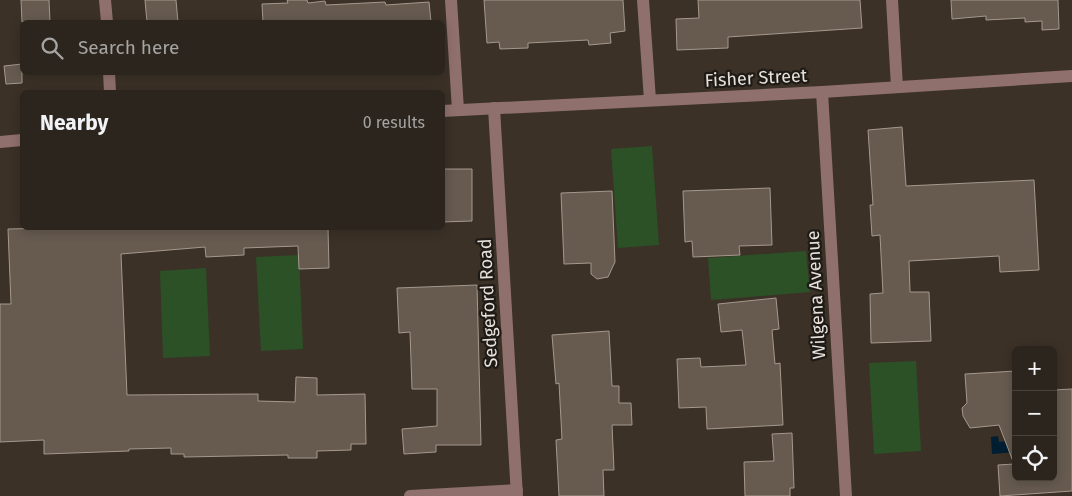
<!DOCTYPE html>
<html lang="en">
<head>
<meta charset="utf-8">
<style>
  body { margin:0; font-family:"Fira Sans",sans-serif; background:#38312a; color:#f1f3f6 }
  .controls { position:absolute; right:15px; bottom:15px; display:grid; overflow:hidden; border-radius:8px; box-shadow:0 2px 12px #0003 }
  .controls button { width:45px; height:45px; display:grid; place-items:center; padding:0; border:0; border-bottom:1px solid #48423b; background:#2c251d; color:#f1f3f6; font:25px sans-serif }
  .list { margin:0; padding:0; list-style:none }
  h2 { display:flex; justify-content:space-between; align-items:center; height:65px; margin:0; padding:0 20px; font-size:21px }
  h2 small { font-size:16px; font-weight:400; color:#a6a5a4 }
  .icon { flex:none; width:28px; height:28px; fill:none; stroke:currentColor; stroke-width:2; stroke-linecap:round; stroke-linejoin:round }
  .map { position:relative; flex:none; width:1072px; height:496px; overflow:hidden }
  .search { position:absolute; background:#2c251d; box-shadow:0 2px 12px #0003; left:20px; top:20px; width:425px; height:55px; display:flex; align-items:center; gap:12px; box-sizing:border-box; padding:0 18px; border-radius:8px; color:#a6a5a4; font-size:19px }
  .panel { position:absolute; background:#2c251d; box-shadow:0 2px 12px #0003; left:20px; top:90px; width:425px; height:140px; border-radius:8px }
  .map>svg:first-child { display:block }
  .green { fill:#2c5127 }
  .water { fill:#001e32 }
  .building { fill:#675b50; stroke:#a5998d }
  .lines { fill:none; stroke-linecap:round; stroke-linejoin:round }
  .minor { stroke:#90706d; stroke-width:12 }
  .labels { text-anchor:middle; stroke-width:4.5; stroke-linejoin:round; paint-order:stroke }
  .street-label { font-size:18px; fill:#e8e1db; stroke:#1e1a15 }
</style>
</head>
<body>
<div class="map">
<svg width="1072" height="496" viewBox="0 0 1072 496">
  <rect width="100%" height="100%" fill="#3b3127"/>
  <g class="green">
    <path d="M 652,146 L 659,245 L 618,248 L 611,149 Z"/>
    <path d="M 806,251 L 810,292 L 711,300 L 708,258 Z"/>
    <path d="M 299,255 L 303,349 L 261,351 L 256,257 Z"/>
    <path d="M 206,268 L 210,356 L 163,358 L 160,271 Z"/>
    <path d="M 916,361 L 921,451 L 874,454 L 869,363 Z"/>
  </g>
  <path class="water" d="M 998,436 L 999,442 L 1016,440 L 1016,452 L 992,454 L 991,437 Z"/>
  <g class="building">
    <path d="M 21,0 L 49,0 L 50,22 L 22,22 Z"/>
    <path d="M 145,0 L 176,0 L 178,22 L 147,22 Z"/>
    <path d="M 287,0 L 307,0 L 308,3 L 325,1 L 326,5 L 385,2 L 386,5 L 429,2 L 431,22 L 263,22 L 262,4 L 288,3 Z"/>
    <path d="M 484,0 L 623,0 L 625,31 L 610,33 L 611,43 L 589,45 L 588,40 L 528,43 L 528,48 L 500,49 L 499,42 L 487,43 Z"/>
    <path d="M 698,0 L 860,0 L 862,28 L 728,37 L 728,48 L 677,50 L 676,19 L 699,18 Z"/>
    <path d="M 951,0 L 1058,0 L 1059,29 L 1042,30 L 1042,21 L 1025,22 L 1025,18 L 986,20 L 986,16 L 952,19 Z"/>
    <path d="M 22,64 L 22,83 L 6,84 L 4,66 Z"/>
    <path d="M 902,127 L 906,186 L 1034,180 L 1039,270 L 1000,272 L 999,256 L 909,261 L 910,292 L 929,292 L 931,341 L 871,343 L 870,294 L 883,293 L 880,235 L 872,236 L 870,205 L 873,205 L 868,130 Z"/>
    <path d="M 442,169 L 472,169 L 472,221 L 442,222 Z"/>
    <path d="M 770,188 L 772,245 L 739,246 L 740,255 L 693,257 L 692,241 L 685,242 L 683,191 Z"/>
    <path d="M 612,191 L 615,262 L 608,277 L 597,279 L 591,274 L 591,263 L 564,264 L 561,193 Z"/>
    <path d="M 50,228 L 328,228 L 329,268 L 299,269 L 298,246 L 244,248 L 244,255 L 206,257 L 205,247 L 121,254 L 127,395 L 258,394 L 258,401 L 295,402 L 296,377 L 317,378 L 317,395 L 365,394 L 366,444 L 351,444 L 351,450 L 317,451 L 317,458 L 288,458 L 288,455 L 184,457 L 184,454 L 171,454 L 171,448 L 129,449 L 129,451 L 44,454 L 44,440 L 0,442 L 0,304 L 11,304 L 8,229 Z"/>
    <path d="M 477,285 L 481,445 L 436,445 L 436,452 L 404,454 L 402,429 L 437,426 L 437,389 L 412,389 L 410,332 L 399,333 L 397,288 Z"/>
    <path d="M 776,298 L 779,329 L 772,330 L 775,364 L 780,363 L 783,425 L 707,429 L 706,407 L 679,408 L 677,359 L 700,358 L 701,367 L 746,365 L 742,330 L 721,332 L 718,304 Z"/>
    <path d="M 609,331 L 612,386 L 619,386 L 619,403 L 631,403 L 632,425 L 612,425 L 614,470 L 603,470 L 604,496 L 559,496 L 556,440 L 562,439 L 559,383 L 556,384 L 552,335 Z"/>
    <path d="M 1016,371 L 1016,477 L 1053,477 L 1053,390 L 1072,389 L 1072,491 L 1000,496 L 998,465 L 1014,464 L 999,425 L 970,428 L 963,416 L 962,408 L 967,403 L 965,374 Z"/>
    <path d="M 792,433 L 794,488 L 790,488 L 790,496 L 745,496 L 744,462 L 774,461 L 772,434 Z"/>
  </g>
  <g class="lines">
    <g class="minor">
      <path d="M 105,0 L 107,22"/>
      <path d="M 451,0 L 458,110"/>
      <path d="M 643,0 L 650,100"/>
      <path d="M 892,0 L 897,87"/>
      <path d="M 109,72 L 110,92"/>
      <path d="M 822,92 L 846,496"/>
      <path d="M 494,108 L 517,496"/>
      <path d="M 442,111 L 822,92 L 1072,76"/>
      <path d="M 0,142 L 22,140"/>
      <path d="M 410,496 L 517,490"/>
    </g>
  </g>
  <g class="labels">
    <g class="street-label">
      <text transform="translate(756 78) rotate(-3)" y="6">Fisher Street</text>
      <text transform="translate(816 295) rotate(-93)" y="6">Wilgena Avenue</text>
      <text transform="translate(488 303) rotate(-93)" y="6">Sedgeford Road</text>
    </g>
  </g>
</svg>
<div class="controls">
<button>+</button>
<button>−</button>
<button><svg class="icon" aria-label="locate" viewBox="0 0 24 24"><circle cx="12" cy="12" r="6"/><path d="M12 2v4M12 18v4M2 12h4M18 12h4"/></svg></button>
</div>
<div class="search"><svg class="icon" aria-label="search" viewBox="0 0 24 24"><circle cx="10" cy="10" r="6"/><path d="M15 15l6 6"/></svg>Search here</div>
<section class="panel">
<h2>Nearby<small>0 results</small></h2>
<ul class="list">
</ul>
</section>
</div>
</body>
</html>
